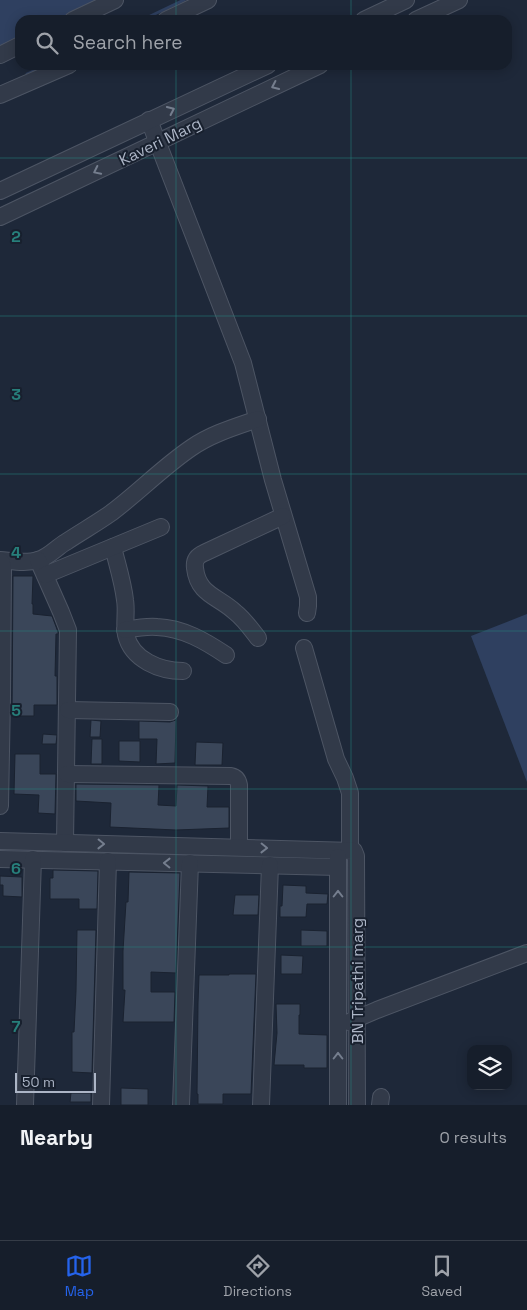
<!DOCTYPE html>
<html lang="en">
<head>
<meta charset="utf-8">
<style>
  body { margin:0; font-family:"Space Grotesk",sans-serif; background:#1f2733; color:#f1f3f6 }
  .controls { position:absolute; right:15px; bottom:15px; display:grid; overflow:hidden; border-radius:10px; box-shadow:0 2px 12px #0003 }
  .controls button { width:45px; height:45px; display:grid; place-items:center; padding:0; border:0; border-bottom:1px solid #353c47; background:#161e2b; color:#f1f3f6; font:25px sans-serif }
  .scale { position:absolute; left:15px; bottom:12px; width:81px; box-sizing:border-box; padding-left:5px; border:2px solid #acb5c6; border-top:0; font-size:14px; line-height:18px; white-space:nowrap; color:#acb5c6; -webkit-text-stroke:4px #18202e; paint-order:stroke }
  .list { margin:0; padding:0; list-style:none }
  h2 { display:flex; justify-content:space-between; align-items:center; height:65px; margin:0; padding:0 20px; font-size:21px }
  h2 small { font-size:16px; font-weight:400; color:#9ea2a9 }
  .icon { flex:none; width:28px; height:28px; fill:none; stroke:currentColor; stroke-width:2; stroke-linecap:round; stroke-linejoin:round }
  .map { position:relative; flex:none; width:527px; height:1105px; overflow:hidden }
  .search { position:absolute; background:#161e2b; box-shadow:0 2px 12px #0003; left:15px; right:15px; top:15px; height:55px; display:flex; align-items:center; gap:12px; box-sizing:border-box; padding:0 18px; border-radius:15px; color:#9ea2a9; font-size:19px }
  .sheet { height:135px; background:#161e2b }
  nav { display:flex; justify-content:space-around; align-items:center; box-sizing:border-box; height:70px; border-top:1px solid #353c47; background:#161e2b; font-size:14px; color:#9ea2a9 }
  nav a { display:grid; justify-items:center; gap:2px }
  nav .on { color:#2563eb }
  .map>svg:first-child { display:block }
  .water { fill:#2f4060 }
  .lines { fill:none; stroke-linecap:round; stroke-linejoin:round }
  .stream { stroke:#2f4060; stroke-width:3 }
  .building { fill:#3a4659; stroke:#1a2230 }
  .minor-casing { stroke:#4d5564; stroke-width:18 }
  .minor { stroke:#323a49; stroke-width:16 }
  .oneway { stroke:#757e8e }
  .grid { fill:none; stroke:#277f7b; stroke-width:1; stroke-opacity:0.55 }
  .labels { text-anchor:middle; stroke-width:4; stroke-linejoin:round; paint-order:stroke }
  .street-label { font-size:16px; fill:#acb5c6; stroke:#18202e }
  .grid-label { font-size:16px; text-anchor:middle; font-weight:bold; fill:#277f7b; stroke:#18202e; stroke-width:4; stroke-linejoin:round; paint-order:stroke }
</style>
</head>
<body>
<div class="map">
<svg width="527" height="1105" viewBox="0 0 527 1105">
  <rect width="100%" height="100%" fill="#1e2839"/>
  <g class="water">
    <path d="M 0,0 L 100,0 L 59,20 L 20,20 L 20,39 L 0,48 Z"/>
    <path d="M 527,614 L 527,782 L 471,636 Z"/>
  </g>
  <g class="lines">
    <g class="stream">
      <path d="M 142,20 L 184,0"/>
      <path d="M 27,74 L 47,65"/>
    </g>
  </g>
  <g class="building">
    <path d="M 13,576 L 33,576 L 32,604 L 33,604 L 33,614 L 52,616 L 58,632 L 58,634 L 56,634 L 55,676 L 57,676 L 57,705 L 34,705 L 34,716 L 12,716 Z"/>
    <path d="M 91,720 L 101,721 L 100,737 L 90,737 Z"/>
    <path d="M 176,720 L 175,763 L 156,764 L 157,739 L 139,739 L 139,721 L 170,722 Z"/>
    <path d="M 43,734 L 57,735 L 56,744 L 42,744 Z"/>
    <path d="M 92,739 L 102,739 L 102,764 L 91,764 Z"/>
    <path d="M 119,741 L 140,741 L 140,762 L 119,761 Z"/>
    <path d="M 196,742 L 223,743 L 222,765 L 195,765 Z"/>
    <path d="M 15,754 L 40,754 L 40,774 L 56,774 L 55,814 L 38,813 L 39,795 L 14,794 Z"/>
    <path d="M 76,784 L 159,785 L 158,805 L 176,806 L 177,785 L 208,786 L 207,807 L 229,807 L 229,828 L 176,830 L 110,827 L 111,803 L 76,801 Z"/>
    <path d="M 53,870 L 98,871 L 97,909 L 79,909 L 79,899 L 50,899 L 50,878 L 53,878 Z"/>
    <path d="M 129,872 L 180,873 L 176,973 L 151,972 L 151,992 L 175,992 L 174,1022 L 123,1022 L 125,990 L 123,990 L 123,951 L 126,902 L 128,902 Z"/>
    <path d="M 0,876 L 22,877 L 22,897 L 3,896 L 3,885 L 0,885 Z"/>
    <path d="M 283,885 L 306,886 L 306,893 L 328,894 L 327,904 L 307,904 L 306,917 L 280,917 L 280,906 L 282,906 Z"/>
    <path d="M 235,895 L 259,895 L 258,915 L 233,915 Z"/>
    <path d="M 77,930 L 96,930 L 92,1073 L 72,1072 L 72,1032 L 74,1032 L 76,991 Z"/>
    <path d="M 301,930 L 327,931 L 327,946 L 301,946 Z"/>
    <path d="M 281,955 L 303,956 L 302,974 L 281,974 Z"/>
    <path d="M 229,974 L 256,974 L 251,1094 L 223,1094 L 223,1104 L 198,1104 L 198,1094 L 197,1094 L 198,1003 L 199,975 L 229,975 Z"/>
    <path d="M 276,1004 L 300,1004 L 300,1015 L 299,1015 L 299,1034 L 327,1035 L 327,1068 L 304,1068 L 304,1065 L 274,1065 L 277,1033 Z"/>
    <path d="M 121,1088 L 148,1089 L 148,1105 L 121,1105 Z"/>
    <path d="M 71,1093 L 91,1093 L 91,1102 L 70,1102 Z"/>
  </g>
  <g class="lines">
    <g class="minor-casing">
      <g id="minor">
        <path d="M 73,20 L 115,0"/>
        <path d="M 166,20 L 208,0"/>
        <path d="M 364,20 L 406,0"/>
        <path d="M 416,20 L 459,0"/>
        <path d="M 0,55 L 20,45"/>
        <path d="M 0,95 L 69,65"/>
        <path d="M 149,120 L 243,363 L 273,480 L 308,597 L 308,606 L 307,613"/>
        <path d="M 0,191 L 268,65"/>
        <path d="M 0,217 L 320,65"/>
        <path d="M 113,547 C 117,564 123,582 125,600 C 127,611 124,623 126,635 C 132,660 160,671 183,671"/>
        <path d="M 0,560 C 12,561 26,564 38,560 C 49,557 57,547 66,542 C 81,532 97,523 111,513 C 139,492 163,467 191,448 C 211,434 235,427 258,419"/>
        <path d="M 38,560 L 61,612 L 68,630 L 65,843"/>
        <path d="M 0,561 L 2,563 L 3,569 L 2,697 L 0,806"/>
        <path d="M 45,575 L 161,527"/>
        <path d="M 125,630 C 136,628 146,626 157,627 C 183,628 205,641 226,655"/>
        <path d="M 258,638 C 251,629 244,619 235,612 C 218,596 198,595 195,568 C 194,560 197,556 204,553 L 283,516"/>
        <path d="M 304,648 L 336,759 L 345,778 L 350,793 L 350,850"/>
        <path d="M 68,710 L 170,712"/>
        <path d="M 67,774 L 231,776 C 236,777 238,779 239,785 L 239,847"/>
        <path d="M 0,841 L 354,851 L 356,856 L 357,1105"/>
        <path d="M 0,859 L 338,867"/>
        <path d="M 349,1022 L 377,1010 L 527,953"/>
        <path d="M 25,1105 L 33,859"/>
        <path d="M 101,1105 L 108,861"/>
        <path d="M 181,1105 L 190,863"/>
        <path d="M 261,1105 L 270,865"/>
        <path d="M 338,1105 L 338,857"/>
        <path d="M 380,1105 L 381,1097"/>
      </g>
    </g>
    <use href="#minor" class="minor"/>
  </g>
  <defs><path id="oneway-chevron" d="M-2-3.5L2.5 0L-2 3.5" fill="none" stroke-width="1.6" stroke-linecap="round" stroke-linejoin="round" transform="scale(1.25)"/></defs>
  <g class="oneway">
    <use href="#oneway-chevron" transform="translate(275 86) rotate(155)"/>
    <use href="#oneway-chevron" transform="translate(171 110) rotate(-25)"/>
    <use href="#oneway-chevron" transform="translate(97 171) rotate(154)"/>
    <use href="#oneway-chevron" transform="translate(101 844) rotate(1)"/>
    <use href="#oneway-chevron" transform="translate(264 848) rotate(1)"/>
    <use href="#oneway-chevron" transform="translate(167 863) rotate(-179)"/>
    <use href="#oneway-chevron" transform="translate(338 894) rotate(-90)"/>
    <use href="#oneway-chevron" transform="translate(338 1056) rotate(-90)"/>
  </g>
  <path class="grid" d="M 176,0 L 176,20M 351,0 L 351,20M 176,65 L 176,1105M 351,65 L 351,1105M 0,158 L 527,158M 0,316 L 527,316M 0,474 L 527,474M 0,631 L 527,631M 0,789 L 527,789M 0,947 L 527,947"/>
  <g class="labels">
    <g class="street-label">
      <text transform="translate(160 141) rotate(-26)" y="6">Kaveri Marg</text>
      <text transform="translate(357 981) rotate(-90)" y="6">BN Tripathi marg</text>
    </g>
  </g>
  <g class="grid-label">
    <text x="16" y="242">2</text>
    <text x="16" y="400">3</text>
    <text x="16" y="558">4</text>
    <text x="16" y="716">5</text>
    <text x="16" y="874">6</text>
    <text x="16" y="1032">7</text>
  </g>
</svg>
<div class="controls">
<button><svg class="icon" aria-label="layers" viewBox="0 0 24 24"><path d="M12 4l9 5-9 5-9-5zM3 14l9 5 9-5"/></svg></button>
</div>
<div class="scale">50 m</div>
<div class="search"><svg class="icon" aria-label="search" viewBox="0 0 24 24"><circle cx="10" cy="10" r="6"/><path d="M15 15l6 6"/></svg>Search here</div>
</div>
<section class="sheet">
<h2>Nearby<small>0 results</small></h2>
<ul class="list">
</ul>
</section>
<nav>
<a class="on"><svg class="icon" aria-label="map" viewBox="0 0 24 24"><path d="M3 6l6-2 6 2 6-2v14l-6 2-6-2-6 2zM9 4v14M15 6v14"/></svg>Map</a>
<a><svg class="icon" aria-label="directions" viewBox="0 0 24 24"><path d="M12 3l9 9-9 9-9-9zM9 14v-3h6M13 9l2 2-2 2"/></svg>Directions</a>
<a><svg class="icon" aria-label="saved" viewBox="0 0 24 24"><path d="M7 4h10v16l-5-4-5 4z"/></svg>Saved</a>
</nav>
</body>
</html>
